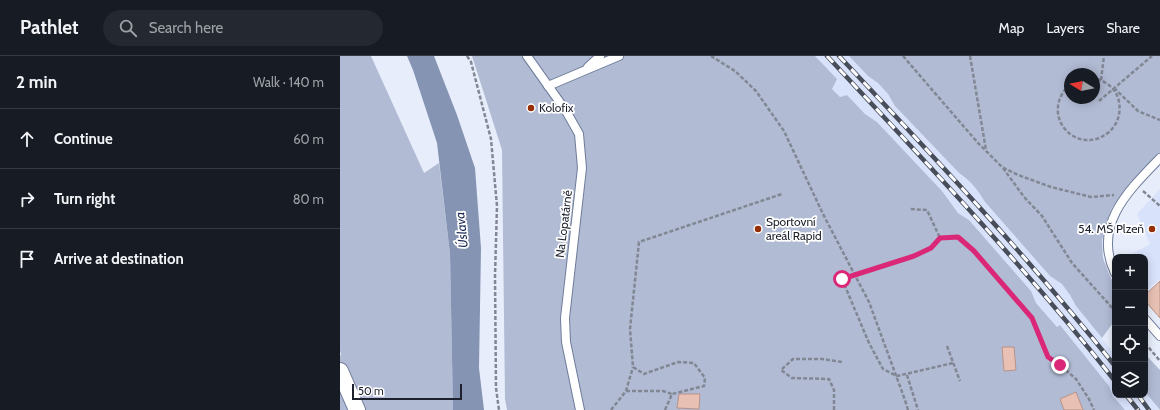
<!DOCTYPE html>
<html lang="en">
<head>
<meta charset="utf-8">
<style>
  body { margin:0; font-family:Cabin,sans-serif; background:#242831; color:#f1f3f6 }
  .controls { position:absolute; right:12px; bottom:12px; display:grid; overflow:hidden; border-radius:8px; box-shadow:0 2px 10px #0003 }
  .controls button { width:36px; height:36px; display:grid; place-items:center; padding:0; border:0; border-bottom:1px solid #363941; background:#171b24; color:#f1f3f6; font:20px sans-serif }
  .compass { position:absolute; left:724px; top:12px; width:36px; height:36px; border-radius:50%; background:#171b24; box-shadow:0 2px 10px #0003; rotate:280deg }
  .scale { position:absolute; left:12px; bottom:10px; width:110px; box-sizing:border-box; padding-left:4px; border:2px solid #1c212d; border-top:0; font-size:11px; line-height:14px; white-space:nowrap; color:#1c212d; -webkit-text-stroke:3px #fff; paint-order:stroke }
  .stop { position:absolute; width:12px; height:12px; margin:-9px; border:3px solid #db2777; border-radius:50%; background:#fff }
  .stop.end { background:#db2777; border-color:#fff; box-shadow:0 1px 4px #0008 }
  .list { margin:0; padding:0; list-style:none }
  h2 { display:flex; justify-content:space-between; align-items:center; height:52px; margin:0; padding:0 16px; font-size:17px }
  h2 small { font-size:13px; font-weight:400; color:#9ea1a6 }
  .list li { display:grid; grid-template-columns:26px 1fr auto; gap:12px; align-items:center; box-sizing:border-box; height:60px; padding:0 16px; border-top:1px solid #363941 }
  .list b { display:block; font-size:15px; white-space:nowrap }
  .list em { font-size:13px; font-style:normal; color:#9ea1a6 }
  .icon { flex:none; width:22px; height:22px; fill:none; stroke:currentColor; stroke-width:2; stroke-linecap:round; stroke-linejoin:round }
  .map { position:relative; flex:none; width:820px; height:354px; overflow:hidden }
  header { display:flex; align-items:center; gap:24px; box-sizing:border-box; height:56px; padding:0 20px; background:#171b24; border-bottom:1px solid #363941 }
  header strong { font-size:19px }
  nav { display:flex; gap:22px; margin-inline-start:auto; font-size:14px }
  .search { width:280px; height:36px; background:#242831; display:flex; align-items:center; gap:10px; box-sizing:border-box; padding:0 14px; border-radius:22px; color:#9ea1a6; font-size:15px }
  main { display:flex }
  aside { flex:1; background:#171b24 }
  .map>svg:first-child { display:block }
  .built { fill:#d8e2fb }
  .green { fill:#b1bbd4; fill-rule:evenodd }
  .water { fill:#8694b3 }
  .building { fill:#e8c0b4; stroke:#b89287 }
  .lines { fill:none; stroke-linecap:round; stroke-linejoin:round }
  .service-casing { stroke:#6f7c9a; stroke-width:10 }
  .minor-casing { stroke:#6f7c9a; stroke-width:18 }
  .path { stroke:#828794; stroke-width:2.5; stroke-dasharray:4 2; stroke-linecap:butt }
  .service { stroke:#fff; stroke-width:8 }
  .minor { stroke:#fff; stroke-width:16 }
  .rail-casing { stroke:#484d5a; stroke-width:4.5 }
  .rail { stroke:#fff; stroke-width:3; stroke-dasharray:9; stroke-linecap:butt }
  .route { stroke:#db2777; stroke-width:5 }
  .poi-dot { fill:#952f06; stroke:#fff; stroke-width:1.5 }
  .labels { text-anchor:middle; stroke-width:3.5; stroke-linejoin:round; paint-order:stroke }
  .poi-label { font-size:12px; fill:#1c212d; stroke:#fff; text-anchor:start }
  .street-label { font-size:12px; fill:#1c212d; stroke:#fff }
  .water-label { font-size:13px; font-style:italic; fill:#1b2a55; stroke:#fff }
</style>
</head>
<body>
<header>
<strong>Pathlet</strong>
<div class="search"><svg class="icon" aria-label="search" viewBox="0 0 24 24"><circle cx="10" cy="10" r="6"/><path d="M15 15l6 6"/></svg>Search here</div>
<nav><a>Map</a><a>Layers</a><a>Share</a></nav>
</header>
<main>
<aside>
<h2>2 min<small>Walk · 140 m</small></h2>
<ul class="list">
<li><svg class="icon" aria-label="ahead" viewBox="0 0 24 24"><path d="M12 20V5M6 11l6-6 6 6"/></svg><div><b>Continue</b></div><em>60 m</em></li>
<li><svg class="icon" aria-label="right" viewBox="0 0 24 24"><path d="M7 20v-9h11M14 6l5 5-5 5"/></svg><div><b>Turn right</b></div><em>80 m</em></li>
<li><svg class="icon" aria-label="arrive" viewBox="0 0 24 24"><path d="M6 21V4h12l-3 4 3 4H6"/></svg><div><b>Arrive at destination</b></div></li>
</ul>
</aside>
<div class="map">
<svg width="820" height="354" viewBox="0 0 820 354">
  <rect width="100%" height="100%" fill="#e7edfb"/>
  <g class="built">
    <path d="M 475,0 L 509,0 L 528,20 L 538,27 L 548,38 L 555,50 L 619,117 L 629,123 L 639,135 L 645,146 L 710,220 L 722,228 L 730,239 L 736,250 L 775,299 L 775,339 L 805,339 L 805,336 L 819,354 L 785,354 L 782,351 L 773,340 L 769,330 L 720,269 L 717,271 L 696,247 L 691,235 L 629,164 L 618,157 L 602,135 L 537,66 L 525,58 L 507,39 L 500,41 L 492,33 L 497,23 Z"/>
    <path d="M 820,133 L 820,223 L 806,235 L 805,201 L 786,201 L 810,188 L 797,158 Z"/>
  </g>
  <g class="green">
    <path d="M 0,0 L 31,0 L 84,117 L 99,107 L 110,198 L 113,354 L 0,354 L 0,300 L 1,298 L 0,295 Z"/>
    <path d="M 132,0 L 475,0 L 497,23 L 492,33 L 500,41 L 507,39 L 525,58 L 537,66 L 602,135 L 618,157 L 629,164 L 691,235 L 696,247 L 717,271 L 720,269 L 769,330 L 773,340 L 785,354 L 167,354 L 165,343 L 162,94 Z"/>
    <path d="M 509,0 L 820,0 L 820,99 L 787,133 L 772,152 L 766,167 L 762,185 L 763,202 L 769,218 L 775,230 L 775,264 L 762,282 L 736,250 L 730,239 L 722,228 L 710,220 L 645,146 C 638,134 631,125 619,117 L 555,50 L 548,38 L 538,27 L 528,20 ZM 730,18 L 754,18 L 754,42 L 730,42 Z"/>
    <path d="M 805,298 L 820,314 L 820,354 L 805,336 Z"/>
  </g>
  <path class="water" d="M 67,0 L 94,0 L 117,59 L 135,112 L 141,192 L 139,312 L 144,354 L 113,354 L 110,198 L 97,87 L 73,14 Z"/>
  <g class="building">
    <path d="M 820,225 L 820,262 L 805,245 L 805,239 Z"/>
    <path d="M 662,291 L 674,291 L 676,314 L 664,315 Z"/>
    <path d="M 736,336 L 743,354 L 724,354 L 720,343 Z"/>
    <path d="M 339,338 L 360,338 L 359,353 L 337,352 Z"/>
  </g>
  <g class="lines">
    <g class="service-casing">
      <g id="service">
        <path d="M 187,0 L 226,55 L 239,78 L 242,112 L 225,262 L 226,286 L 240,354"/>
        <path d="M 248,11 L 260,0"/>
        <path d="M 208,30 L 279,0"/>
        <path d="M 775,217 C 752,169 789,134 820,102"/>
        <path d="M 805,263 L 820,280"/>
      </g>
    </g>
    <g class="minor-casing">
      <path id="minor" d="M 0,315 L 17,354"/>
    </g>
    <g class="path">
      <path d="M 127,0 L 131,6 L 151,83 L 157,150 L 155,220 L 156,332 L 159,354"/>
      <path d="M 371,0 L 395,15 L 416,35 L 444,75 L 483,158 L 529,246 L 565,344 L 568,354"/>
      <path d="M 563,0 L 638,87 L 662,111 L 678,119 L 711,131 L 751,141 L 774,139"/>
      <path d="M 630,0 L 646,94"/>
      <path d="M 761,24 L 764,0"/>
      <path d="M 730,28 C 697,60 738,102 769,76 C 778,68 781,57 779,46 C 777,33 766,25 754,22"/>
      <path d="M 774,32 L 798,55 L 820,64"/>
      <path d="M 759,45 L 812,0"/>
      <path d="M 663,112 L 684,141 L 702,160 L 732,207 L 775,255"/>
      <path d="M 803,135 L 820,150"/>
      <path d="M 600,182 L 618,181 L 634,195 L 692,262 L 708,301 L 720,309 L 736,323 L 749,343 L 754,354"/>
      <path d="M 502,223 L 529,287 L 543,313 L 557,320 L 613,307"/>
      <path d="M 497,224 L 574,200 L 591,192 L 600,182 L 587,154 L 569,153"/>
      <path d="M 805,287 L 820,305"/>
      <path d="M 607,290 L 620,325"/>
      <path d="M 567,319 L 578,354"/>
      <path d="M 286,335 L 323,335 L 332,338"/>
      <path d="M 271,354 L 286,335 L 293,311"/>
      <path d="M 325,354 L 332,338 L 364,330 L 365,322 L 354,307 L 338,306 L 304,318 L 293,311 L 290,273 L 299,186 L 442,138"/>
      <path d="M 494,354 L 494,334 L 489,323 L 452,322 L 441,314 L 453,303 L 482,303 L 502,306"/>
    </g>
    <use href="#service" class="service"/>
    <use href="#minor" class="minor"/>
    <g class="rail-casing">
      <g id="rail">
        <path d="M 487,0 C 586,106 685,211 775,325"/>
        <path d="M 499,0 C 594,101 689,202 775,310"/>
        <path d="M 786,339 L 798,354"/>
        <path d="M 798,339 L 809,354"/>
      </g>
    </g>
    <use href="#rail" class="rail"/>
  </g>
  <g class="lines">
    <path class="route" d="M 502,223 L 574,200 L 591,192 L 600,182 L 618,181 L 634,195 L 692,262 L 708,301 L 720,309"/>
  </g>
  <g class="poi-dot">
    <circle cx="191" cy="52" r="4"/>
    <circle cx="418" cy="173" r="4"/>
    <circle cx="812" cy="173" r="4"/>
  </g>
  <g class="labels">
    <g class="poi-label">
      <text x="199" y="56">Kolofix</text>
      <text x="426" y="170">Sportovní<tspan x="426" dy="14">areál Rapid</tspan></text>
      <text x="804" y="177" text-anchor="end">54. MŠ Plzeň</text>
    </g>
    <g class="street-label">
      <text transform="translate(224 168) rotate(-83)" y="4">Na Lopatárně</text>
    </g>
    <g class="water-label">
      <text transform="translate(121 174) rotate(-96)" y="5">Úslava</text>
    </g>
  </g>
</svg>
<div class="controls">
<button>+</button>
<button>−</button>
<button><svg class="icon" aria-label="locate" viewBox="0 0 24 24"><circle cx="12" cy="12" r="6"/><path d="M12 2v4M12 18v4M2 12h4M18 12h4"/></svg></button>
<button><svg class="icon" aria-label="layers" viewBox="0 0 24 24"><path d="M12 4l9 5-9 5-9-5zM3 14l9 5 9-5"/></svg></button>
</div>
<svg class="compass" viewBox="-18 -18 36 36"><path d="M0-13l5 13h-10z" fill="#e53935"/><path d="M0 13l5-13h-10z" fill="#9ea1a6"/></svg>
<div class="scale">50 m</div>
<div class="stop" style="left:502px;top:223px"></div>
<div class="stop end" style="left:720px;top:309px"></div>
</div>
</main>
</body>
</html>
